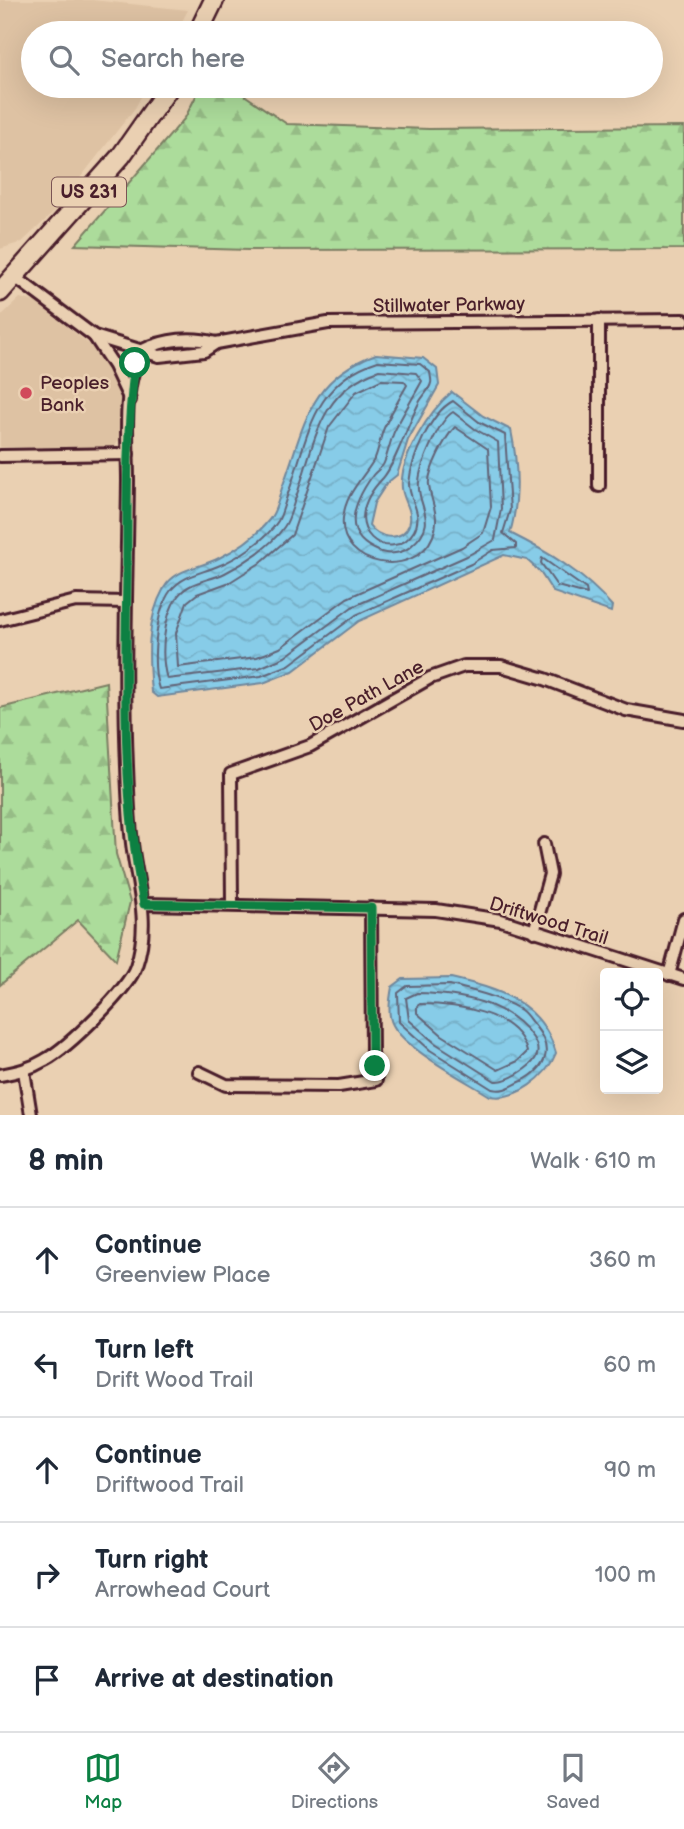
<!DOCTYPE html>
<html lang="en">
<head>
<meta charset="utf-8">
<style>
  body { margin:0; font-family:"Balsamiq Sans",sans-serif; background:#f2f2f3; color:#1f2937 }
  .controls { position:absolute; right:21px; bottom:21px; display:grid; overflow:hidden; border-radius:7px; box-shadow:0 7px 28px #0002 }
  .controls button { width:63px; height:63px; display:grid; place-items:center; padding:0; border:0; border-bottom:2px solid #e0e1e3; background:#fff; color:#1f2937; font:35px sans-serif }
  .stop { position:absolute; width:21px; height:21px; margin:-16px; border:5px solid #0b8043; border-radius:50%; background:#fff }
  .stop.end { background:#0b8043; border-color:#fff; box-shadow:0 2px 7px #0008 }
  .list { margin:0; padding:0; list-style:none }
  h2 { display:flex; justify-content:space-between; align-items:center; height:91px; margin:0; padding:0 28px; font-size:30px }
  h2 small { font-size:23px; font-weight:400; color:#747a83 }
  .list li { display:grid; grid-template-columns:46px 1fr auto; gap:21px; align-items:center; box-sizing:border-box; height:105px; padding:0 28px; border-top:2px solid #e0e1e3 }
  .list b { display:block; font-size:26px; white-space:nowrap }
  .list p { margin:0; font-size:23px; white-space:nowrap; color:#747a83 }
  .list em { font-size:23px; font-style:normal; color:#747a83 }
  .icon { flex:none; width:38px; height:38px; fill:none; stroke:currentColor; stroke-width:2; stroke-linecap:round; stroke-linejoin:round }
  .map { position:relative; flex:none; width:684px; height:1115px; overflow:hidden }
  .search { position:absolute; background:#fff; box-shadow:0 7px 28px #0002; left:21px; right:21px; top:21px; height:77px; display:flex; align-items:center; gap:18px; box-sizing:border-box; padding:0 24px; border-radius:38px; color:#747a83; font-size:26px }
  .sheet { height:616px; background:#fff }
  nav { display:flex; justify-content:space-around; align-items:center; box-sizing:border-box; height:98px; border-top:2px solid #e0e1e3; background:#fff; font-size:19px; color:#747a83 }
  nav a { display:grid; justify-items:center; gap:4px }
  nav .on { color:#0b8043 }
  .map>svg:first-child { display:block }
  .built { fill:#dec2a3 }
  .forest { fill:url(#forest-firs); stroke:#7b7e63; stroke-width:2 }
  .water { fill:url(#water-waves); stroke:#6f879c; stroke-width:2 }
  .lines { fill:none; stroke-linecap:round; stroke-linejoin:round }
  .shore { stroke:#626477; stroke-width:2 }
  .street-casing { stroke:#4a1f2b; stroke-width:16 }
  .primary-casing { stroke:#4a1f2b; stroke-width:23 }
  .street { stroke:#ead0b2; stroke-width:10 }
  .primary { stroke:#ead0b2; stroke-width:18 }
  .route { stroke:#0b8043; stroke-width:9 }
  .poi-dot { fill:#d1495b; stroke:#ead0b2; stroke-width:2.5 }
  .labels { text-anchor:middle; stroke-width:5; stroke-linejoin:round; paint-order:stroke }
  .shield { fill:#ead0b2; stroke:#7a5454; stroke-width:2 }
  .shield-label { font-size:18px; font-weight:bold; fill:#4a1f2b }
  .street-label { font-size:19px; fill:#4a1f2b; stroke:#ead0b2 }
  .poi-label { font-size:19px; fill:#4a1f2b; stroke:#ead0b2; text-anchor:start }
</style>
</head>
<body>
<div class="map">
<svg width="684" height="1115" viewBox="0 0 684 1115">
  <defs>
    <pattern id="forest-firs" width="22" height="20" patternUnits="userSpaceOnUse" patternTransform="scale(1.75)"><rect width="22" height="20" fill="#acdc9b"/><path d="M5 1l3.5 6h-7zM16 11l3.5 6h-7z" fill="#96bc86"/></pattern>
    <pattern id="water-waves" width="16" height="10" patternUnits="userSpaceOnUse" patternTransform="scale(1.75)"><rect width="16" height="10" fill="#87cce8"/><path d="M0 5q4-4 8 0t8 0" fill="none" stroke="#76afc7"/></pattern>
  </defs>
  <rect width="100%" height="100%" fill="#ead0b2"/>
  <filter id="ink" filterUnits="userSpaceOnUse"><feTurbulence type="fractalNoise" baseFrequency=".0143" numOctaves="2"/><feDisplacementMap in="SourceGraphic" scale="14" xChannelSelector="R" yChannelSelector="G"/><feConvolveMatrix kernelMatrix="1 2 1 2 8 2 1 2 1" color-interpolation-filters="sRGB"/></filter>
  <g filter="url(#ink)">
    <g class="built">
      <path d="M 0,0 L 92,0 L 188,10 L 176,33 L 33,33 L 33,86 L 147,86 L 135,108 L 52,214 L 22,242 L 0,249 Z"/>
      <path d="M 20,298 L 36,302 L 90,345 L 115,376 L 120,393 L 120,439 L 114,447 L 0,447 L 0,317 Z"/>
    </g>
    <g class="forest">
      <path d="M 201,86 L 231,86 L 287,124 L 429,129 L 684,127 L 684,249 L 249,250 L 75,245 L 185,118 Z"/>
      <path d="M 106,682 L 116,854 L 130,902 L 116,960 L 78,920 L 0,985 L 0,708 Z"/>
    </g>
    <g class="water">
      <path d="M 376,354 L 423,358 L 437,369 L 439,385 L 408,440 L 397,475 L 387,483 L 374,503 L 369,525 C 378,538 401,543 409,525 C 414,511 403,501 402,488 C 399,458 430,410 452,392 L 483,416 L 511,430 C 518,464 520,499 510,533 C 548,552 584,573 612,606 L 611,612 L 553,592 L 540,572 L 527,560 L 504,555 L 359,621 L 293,671 L 263,683 L 157,697 L 151,692 C 148,657 146,620 164,588 C 176,568 200,568 219,558 C 237,549 256,536 269,520 C 277,511 279,496 283,485 C 305,425 308,379 376,354 Z"/>
      <path d="M 451,978 C 498,989 541,1001 556,1053 C 547,1077 516,1101 490,1096 C 465,1080 406,1050 393,1025 C 387,1015 390,998 392,987 L 403,979 Z"/>
    </g>
    <g class="lines">
      <g class="shore">
        <path d="M 378,361 L 420,364 L 430,372 C 430,374 432,381 431,383 C 430,389 423,396 420,401 C 408,423 396,463 383,478 C 332,531 393,567 414,531 C 424,514 409,500 409,484 C 411,459 430,413 453,401 L 479,422 L 505,435 L 510,510 L 503,533 L 516,544 L 516,548 L 493,550 L 471,564 L 356,615 L 289,665 L 261,676 L 159,689 C 151,665 155,611 171,590 C 183,575 202,573 218,566 C 238,558 267,539 278,521 C 283,512 285,500 289,491 C 309,434 313,382 378,361 Z"/>
        <path d="M 379,370 L 416,373 L 422,381 C 413,398 402,415 394,432 C 390,442 388,453 384,463 C 382,468 377,470 373,475 C 353,503 339,537 381,552 C 390,555 404,553 411,546 C 441,521 416,507 419,482 C 420,465 439,420 453,412 L 475,429 L 498,442 L 501,509 L 495,540 L 467,556 L 352,607 L 285,657 L 259,668 L 167,679 C 160,656 163,616 178,596 C 189,581 209,581 225,573 C 245,563 271,546 284,527 C 290,519 292,507 296,497 C 315,444 318,391 379,370 Z"/>
        <path d="M 381,380 L 404,381 L 407,385 C 399,399 391,413 384,428 C 380,437 379,449 375,458 C 363,479 346,492 343,518 C 338,567 415,580 433,536 C 441,516 431,504 429,485 C 427,472 446,436 455,427 L 488,449 L 491,507 L 483,533 L 462,547 L 347,598 L 280,648 L 257,657 L 178,667 L 176,633 L 187,602 L 197,594 L 230,582 L 260,563 L 292,535 L 329,427 L 356,392 Z"/>
        <path d="M 542,558 L 586,589 L 587,594 L 557,586 L 541,563 Z"/>
        <path d="M 450,985 C 474,991 500,997 521,1010 C 527,1014 530,1021 535,1026 C 554,1049 547,1068 522,1081 C 511,1086 504,1092 492,1089 L 430,1050 L 399,1022 L 398,993 L 407,986 Z"/>
        <path d="M 417,993 C 458,994 508,1001 533,1038 C 542,1052 537,1060 525,1069 C 517,1075 504,1082 495,1081 L 435,1043 L 409,1020 L 406,998 Z"/>
        <path d="M 420,1004 C 454,1004 517,1011 527,1052 L 518,1061 L 498,1070 L 442,1035 L 417,1013 L 417,1006 Z"/>
      </g>
      <g class="street-casing">
        <g id="street">
          <path d="M 15,277 L 94,336 L 159,356 L 204,351 L 216,343 L 328,323 L 684,320"/>
          <path d="M 94,336 L 114,366 L 130,400"/>
          <path d="M 143,350 C 165,339 192,336 216,343"/>
          <path d="M 0,456 L 128,454"/>
          <path d="M 599,486 L 599,320"/>
          <path d="M 0,620 L 76,601 L 126,602"/>
          <path d="M 232,903 L 231,774 L 310,746 L 430,678 L 464,666 L 501,666 L 545,679 L 626,710 L 684,720"/>
          <path d="M 144,904 L 436,910 L 501,920 L 684,979"/>
          <path d="M 534,932 L 550,874 L 544,844"/>
          <path d="M 669,975 L 684,919"/>
          <path d="M 24,1071 L 31,1115"/>
          <path d="M 199,1072 L 226,1085 L 339,1086 L 376,1080 L 372,1053 L 371,908"/>
          <path d="M 0,1075 C 17,1072 30,1069 45,1060 C 67,1048 128,990 136,966 C 150,925 139,892 133,851 C 129,823 128,795 127,766 C 123,671 127,575 128,480 C 128,440 121,384 143,350"/>
        </g>
      </g>
      <g class="primary-casing">
        <g id="primary">
          <path d="M 198,33 L 214,0"/>
          <path d="M 0,292 L 121,156 L 170,86"/>
        </g>
      </g>
      <use href="#street" class="street"/>
      <use href="#primary" class="primary"/>
    </g>
  </g>
  <g class="lines" filter="url(#ink)">
    <path class="route" d="M 135,363 C 126,434 127,505 127,576 C 125,685 122,796 144,904 L 371,908 L 372,1052 L 375,1066"/>
  </g>
  <circle class="poi-dot" cx="26" cy="393" r="7"/>
  <g class="labels">
    <rect class="shield" x="52" y="177.5" width="74" height="29" rx="5"/>
    <g class="shield-label">
      <text x="89" y="198">US 231</text>
    </g>
    <g class="street-label">
      <text transform="translate(449 304) rotate(-1)" y="7">Stillwater Parkway</text>
      <text transform="translate(366 695) rotate(-29)" y="7">Doe Path Lane</text>
      <text transform="translate(549 920) rotate(17)" y="7">Driftwood Trail</text>
    </g>
    <g class="poi-label">
      <text x="40" y="389">Peoples<tspan x="40" dy="22">Bank</tspan></text>
    </g>
  </g>
</svg>
<div class="controls">
<button><svg class="icon" aria-label="locate" viewBox="0 0 24 24"><circle cx="12" cy="12" r="6"/><path d="M12 2v4M12 18v4M2 12h4M18 12h4"/></svg></button>
<button><svg class="icon" aria-label="layers" viewBox="0 0 24 24"><path d="M12 4l9 5-9 5-9-5zM3 14l9 5 9-5"/></svg></button>
</div>
<div class="stop" style="left:135px;top:363px"></div>
<div class="stop end" style="left:375px;top:1066px"></div>
<div class="search"><svg class="icon" aria-label="search" viewBox="0 0 24 24"><circle cx="10" cy="10" r="6"/><path d="M15 15l6 6"/></svg>Search here</div>
</div>
<section class="sheet">
<h2>8 min<small>Walk · 610 m</small></h2>
<ul class="list">
<li><svg class="icon" aria-label="ahead" viewBox="0 0 24 24"><path d="M12 20V5M6 11l6-6 6 6"/></svg><div><b>Continue</b><p>Greenview Place</p></div><em>360 m</em></li>
<li><svg class="icon" aria-label="left" viewBox="0 0 24 24"><path d="M17 20v-9H6M10 6l-5 5 5 5"/></svg><div><b>Turn left</b><p>Drift Wood Trail</p></div><em>60 m</em></li>
<li><svg class="icon" aria-label="ahead" viewBox="0 0 24 24"><path d="M12 20V5M6 11l6-6 6 6"/></svg><div><b>Continue</b><p>Driftwood Trail</p></div><em>90 m</em></li>
<li><svg class="icon" aria-label="right" viewBox="0 0 24 24"><path d="M7 20v-9h11M14 6l5 5-5 5"/></svg><div><b>Turn right</b><p>Arrowhead Court</p></div><em>100 m</em></li>
<li><svg class="icon" aria-label="arrive" viewBox="0 0 24 24"><path d="M6 21V4h12l-3 4 3 4H6"/></svg><div><b>Arrive at destination</b></div></li>
</ul>
</section>
<nav>
<a class="on"><svg class="icon" aria-label="map" viewBox="0 0 24 24"><path d="M3 6l6-2 6 2 6-2v14l-6 2-6-2-6 2zM9 4v14M15 6v14"/></svg>Map</a>
<a><svg class="icon" aria-label="directions" viewBox="0 0 24 24"><path d="M12 3l9 9-9 9-9-9zM9 14v-3h6M13 9l2 2-2 2"/></svg>Directions</a>
<a><svg class="icon" aria-label="saved" viewBox="0 0 24 24"><path d="M7 4h10v16l-5-4-5 4z"/></svg>Saved</a>
</nav>
</body>
</html>
